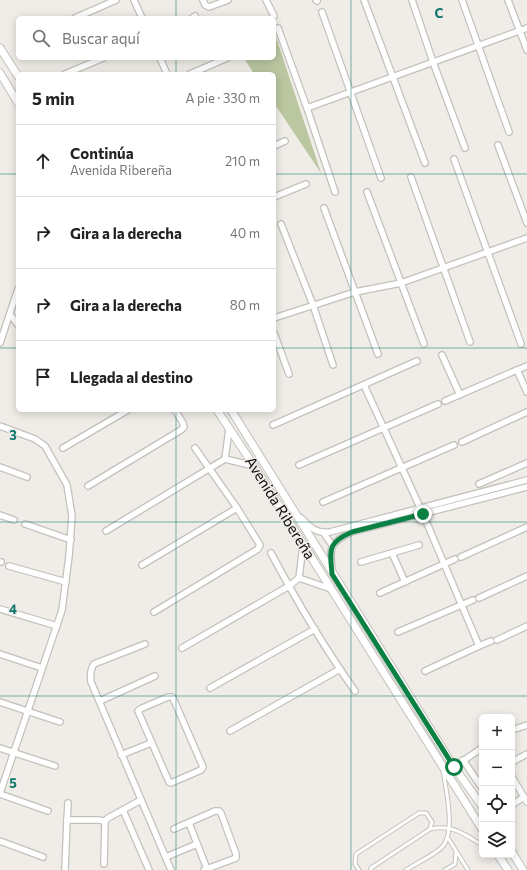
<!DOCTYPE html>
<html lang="es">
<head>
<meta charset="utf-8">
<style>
  body { margin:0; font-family:Commissioner,sans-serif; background:#f6f6f6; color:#222 }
  .controls { position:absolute; right:12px; bottom:12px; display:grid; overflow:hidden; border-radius:6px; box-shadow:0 2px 10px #0003 }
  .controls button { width:36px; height:36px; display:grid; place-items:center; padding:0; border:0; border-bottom:1px solid #e0e0e0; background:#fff; color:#222; font:20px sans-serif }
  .stop { position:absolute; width:12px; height:12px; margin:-9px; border:3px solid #0b8043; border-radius:50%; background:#fff }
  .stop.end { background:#0b8043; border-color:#fff; box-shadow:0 1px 4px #0008 }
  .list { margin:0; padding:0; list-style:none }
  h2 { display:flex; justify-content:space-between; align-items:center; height:52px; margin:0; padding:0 16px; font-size:17px }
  h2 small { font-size:13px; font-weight:400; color:#767676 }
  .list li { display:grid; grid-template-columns:26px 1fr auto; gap:12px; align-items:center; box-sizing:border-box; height:72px; padding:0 16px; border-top:1px solid #e0e0e0 }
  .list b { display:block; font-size:15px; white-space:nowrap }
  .list p { margin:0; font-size:13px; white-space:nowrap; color:#767676 }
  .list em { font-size:13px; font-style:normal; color:#767676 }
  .icon { flex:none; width:22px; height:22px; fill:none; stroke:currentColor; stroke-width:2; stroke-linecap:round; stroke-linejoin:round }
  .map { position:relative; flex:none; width:527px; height:870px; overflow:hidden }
  .search { position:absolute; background:#fff; box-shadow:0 2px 10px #0003; left:16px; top:16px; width:260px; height:44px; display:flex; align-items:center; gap:10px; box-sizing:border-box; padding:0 14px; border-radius:6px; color:#767676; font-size:15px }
  .panel { position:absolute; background:#fff; box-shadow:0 2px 10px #0003; left:16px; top:72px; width:260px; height:340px; border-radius:6px }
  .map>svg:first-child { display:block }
  .green { fill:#bbc7a0 }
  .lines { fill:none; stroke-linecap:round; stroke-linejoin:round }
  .service-casing { stroke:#c4c1bc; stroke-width:5 }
  .minor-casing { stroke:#c4c1bc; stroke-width:8 }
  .tertiary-casing { stroke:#c4c1bc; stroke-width:9 }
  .service { stroke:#fff; stroke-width:3 }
  .minor { stroke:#fff; stroke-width:5.5 }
  .tertiary { stroke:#fff; stroke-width:7 }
  .route { stroke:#0b8043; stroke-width:5 }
  .grid { fill:none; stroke:#0f766e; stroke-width:1; stroke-opacity:0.55 }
  .labels { text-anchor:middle; stroke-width:3; stroke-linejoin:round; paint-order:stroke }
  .street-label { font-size:15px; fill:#0f0e0c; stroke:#f0ede8 }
  .grid-label { font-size:13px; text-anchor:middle; font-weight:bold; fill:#0f766e; stroke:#f0ede8; stroke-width:3; stroke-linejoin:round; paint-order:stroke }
</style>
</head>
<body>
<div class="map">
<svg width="527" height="870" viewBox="0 0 527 870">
  <rect width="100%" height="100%" fill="#f0ede8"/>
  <path class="green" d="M 274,31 L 321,173 L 274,103 L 274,74 L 254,74 L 244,58 L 274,58 Z"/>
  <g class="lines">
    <g class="service-casing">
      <g id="service">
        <path d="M 448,838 L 468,870"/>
        <path d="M 359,870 L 355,864 L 356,854 L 419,813 L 426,813 L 432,822 L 430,829"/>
        <path d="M 371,870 L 371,868 L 430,829 C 452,824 464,834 482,845"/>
        <path d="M 406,870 C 415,864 436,854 442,847 C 456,833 446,789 443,771"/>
        <path d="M 445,870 L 455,864 L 456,852"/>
      </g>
    </g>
    <g class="minor-casing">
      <g id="minor">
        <path d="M 134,0 L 142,18"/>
        <path d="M 203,0 L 205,5 L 209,7 L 228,0"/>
        <path d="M 266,0 L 274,16"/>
        <path d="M 316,0 L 317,1"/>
        <path d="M 364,0 L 425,163"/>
        <path d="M 412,0 L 433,62 L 465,148"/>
        <path d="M 462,0 L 509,132"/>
        <path d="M 508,0 L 527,50"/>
        <path d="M 322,12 L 381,178"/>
        <path d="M 75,18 L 116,0"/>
        <path d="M 192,18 L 195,16"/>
        <path d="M 278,28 L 307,108 L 335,192"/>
        <path d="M 160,58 L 167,74"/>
        <path d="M 65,74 L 103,58"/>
        <path d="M 190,74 L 227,58"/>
        <path d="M 307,108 L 527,28"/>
        <path d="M 498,145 L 527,223"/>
        <path d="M 274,146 L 285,141"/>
        <path d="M 454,159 L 521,344"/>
        <path d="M 411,177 L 470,342"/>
        <path d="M 367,192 L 424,344"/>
        <path d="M 274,197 L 306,184"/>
        <path d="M 324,208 L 378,354"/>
        <path d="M 281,224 L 313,305 L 333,365"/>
        <path d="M 10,314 L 18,325"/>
        <path d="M 274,318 L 355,292 L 401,283 L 527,238"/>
        <path d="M 274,333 L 289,374"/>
        <path d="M 0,343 L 18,289"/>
        <path d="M 442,355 L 460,395"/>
        <path d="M 527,366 L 517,370 L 527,392"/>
        <path d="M 364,385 L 423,514 L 479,646 L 425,671"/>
        <path d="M 445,401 L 517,370"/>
        <path d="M 273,425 L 417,361"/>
        <path d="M 0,426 L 35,439 L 45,446 L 67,485 L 72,516 L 69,556 L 62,610 L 0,793"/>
        <path d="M 462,442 L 527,412"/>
        <path d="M 63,448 L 128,410"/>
        <path d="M 225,459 L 229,429"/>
        <path d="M 299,465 L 438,404"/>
        <path d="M 0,467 L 27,477"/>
        <path d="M 479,484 L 527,463"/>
        <path d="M 88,486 L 181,430 L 184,427 L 183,423 L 175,410"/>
        <path d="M 323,502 L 454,445"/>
        <path d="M 0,515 L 14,520"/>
        <path d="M 301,518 C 310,527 316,534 330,532 L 527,480"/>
        <path d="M 25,524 L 71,540"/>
        <path d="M 106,531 L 225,459 L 254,466"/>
        <path d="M 323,532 L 332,545"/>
        <path d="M 271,553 C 296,600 324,647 355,691"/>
        <path d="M 392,553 L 405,582"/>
        <path d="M 461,557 L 527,527"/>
        <path d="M 0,562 L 1,562"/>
        <path d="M 361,562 L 419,545"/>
        <path d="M 142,565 L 237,508"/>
        <path d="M 9,566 L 66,582"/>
        <path d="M 332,571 C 330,548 328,543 352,532 L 527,487"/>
        <path d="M 299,578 L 331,589"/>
        <path d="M 380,593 L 455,559"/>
        <path d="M 479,598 L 527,576"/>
        <path d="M 0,609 L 57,626"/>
        <path d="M 154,612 L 258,549 L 260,545 L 237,508 L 195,448"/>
        <path d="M 398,632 L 473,600"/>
        <path d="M 497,640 L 527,626"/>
        <path d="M 145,644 L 94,664 C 90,670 90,675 91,682 L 171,870"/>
        <path d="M 479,646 L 491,641"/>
        <path d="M 182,648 L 289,586 L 299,578 L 303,545"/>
        <path d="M 0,654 L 42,668"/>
        <path d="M 210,688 L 315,629"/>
        <path d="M 168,697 L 172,697 L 173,698 L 203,767 L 201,770 L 171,783 L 169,782 L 138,711 L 140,709 Z"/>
        <path d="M 100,701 L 155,676"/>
        <path d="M 0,702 L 60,722"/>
        <path d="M 512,730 L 527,725"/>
        <path d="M 230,731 L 340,669"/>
        <path d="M 0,748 L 55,766"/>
        <path d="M 121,755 L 151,743"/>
        <path d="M 463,760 L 482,788"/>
        <path d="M 512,762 L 527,754"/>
        <path d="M 454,767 L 482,748"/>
        <path d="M 512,777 L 527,802"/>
        <path d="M 0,794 L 48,811"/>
        <path d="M 512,805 L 524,797"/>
        <path d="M 123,810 L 149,870"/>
        <path d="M 67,820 L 68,803"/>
        <path d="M 189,823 L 207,869"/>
        <path d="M 174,829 L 215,811 L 219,811 L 221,813 L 236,854 L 236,858 L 204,870"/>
        <path d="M 0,841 L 43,857"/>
        <path d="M 166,857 L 197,844"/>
        <path d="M 104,864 L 105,821 L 108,818 L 141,800"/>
        <path d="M 65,870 L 67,820 L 98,820 L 105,821"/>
      </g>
    </g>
    <g class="tertiary-casing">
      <g id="tertiary">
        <path d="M 0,48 L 18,76"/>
        <path d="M 0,73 L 18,103"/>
        <path d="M 217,410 L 254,466 L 482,829"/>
        <path d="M 231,410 L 454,767 L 482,806"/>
        <path d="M 512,852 L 523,870"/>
        <path d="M 498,855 L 508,870"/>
      </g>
    </g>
    <use href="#service" class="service"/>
    <use href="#minor" class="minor"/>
    <use href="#tertiary" class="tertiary"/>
  </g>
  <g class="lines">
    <path class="route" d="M 423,514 L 352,532 C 327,543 330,549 332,574 L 454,767"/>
  </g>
  <path class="grid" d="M 176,0 L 176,18M 351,0 L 351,870M 176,58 L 176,74M 0,174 L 18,174M 274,174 L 527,174M 0,348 L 18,348M 274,348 L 527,348M 176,410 L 176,870M 0,522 L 527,522M 0,696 L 527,696"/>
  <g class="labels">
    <g class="street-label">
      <text transform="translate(280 508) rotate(58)" y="5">Avenida Ribereña</text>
    </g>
  </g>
  <g class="grid-label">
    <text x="439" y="18">C</text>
    <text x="13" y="440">3</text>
    <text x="13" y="614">4</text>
    <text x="13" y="788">5</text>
  </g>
</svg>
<div class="controls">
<button>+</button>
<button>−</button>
<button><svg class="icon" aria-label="locate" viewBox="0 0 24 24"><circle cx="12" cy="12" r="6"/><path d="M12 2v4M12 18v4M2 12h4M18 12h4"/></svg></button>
<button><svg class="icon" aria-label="layers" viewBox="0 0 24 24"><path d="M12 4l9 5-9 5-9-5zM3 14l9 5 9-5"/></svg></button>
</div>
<div class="stop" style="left:454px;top:767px"></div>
<div class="stop end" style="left:423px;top:514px"></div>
<div class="search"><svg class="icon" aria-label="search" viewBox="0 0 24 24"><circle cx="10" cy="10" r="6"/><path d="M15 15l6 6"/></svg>Buscar aquí</div>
<section class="panel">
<h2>5 min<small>A pie · 330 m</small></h2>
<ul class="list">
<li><svg class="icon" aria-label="ahead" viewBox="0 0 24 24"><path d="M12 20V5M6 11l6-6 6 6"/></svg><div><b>Continúa</b><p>Avenida Ribereña</p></div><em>210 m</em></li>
<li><svg class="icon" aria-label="right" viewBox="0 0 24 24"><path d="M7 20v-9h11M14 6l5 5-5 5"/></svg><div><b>Gira a la derecha</b></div><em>40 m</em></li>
<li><svg class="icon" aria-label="right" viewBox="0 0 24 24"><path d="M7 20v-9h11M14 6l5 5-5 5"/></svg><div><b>Gira a la derecha</b></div><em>80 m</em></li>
<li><svg class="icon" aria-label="arrive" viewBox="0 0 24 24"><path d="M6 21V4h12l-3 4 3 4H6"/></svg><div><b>Llegada al destino</b></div></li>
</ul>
</section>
</div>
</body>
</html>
